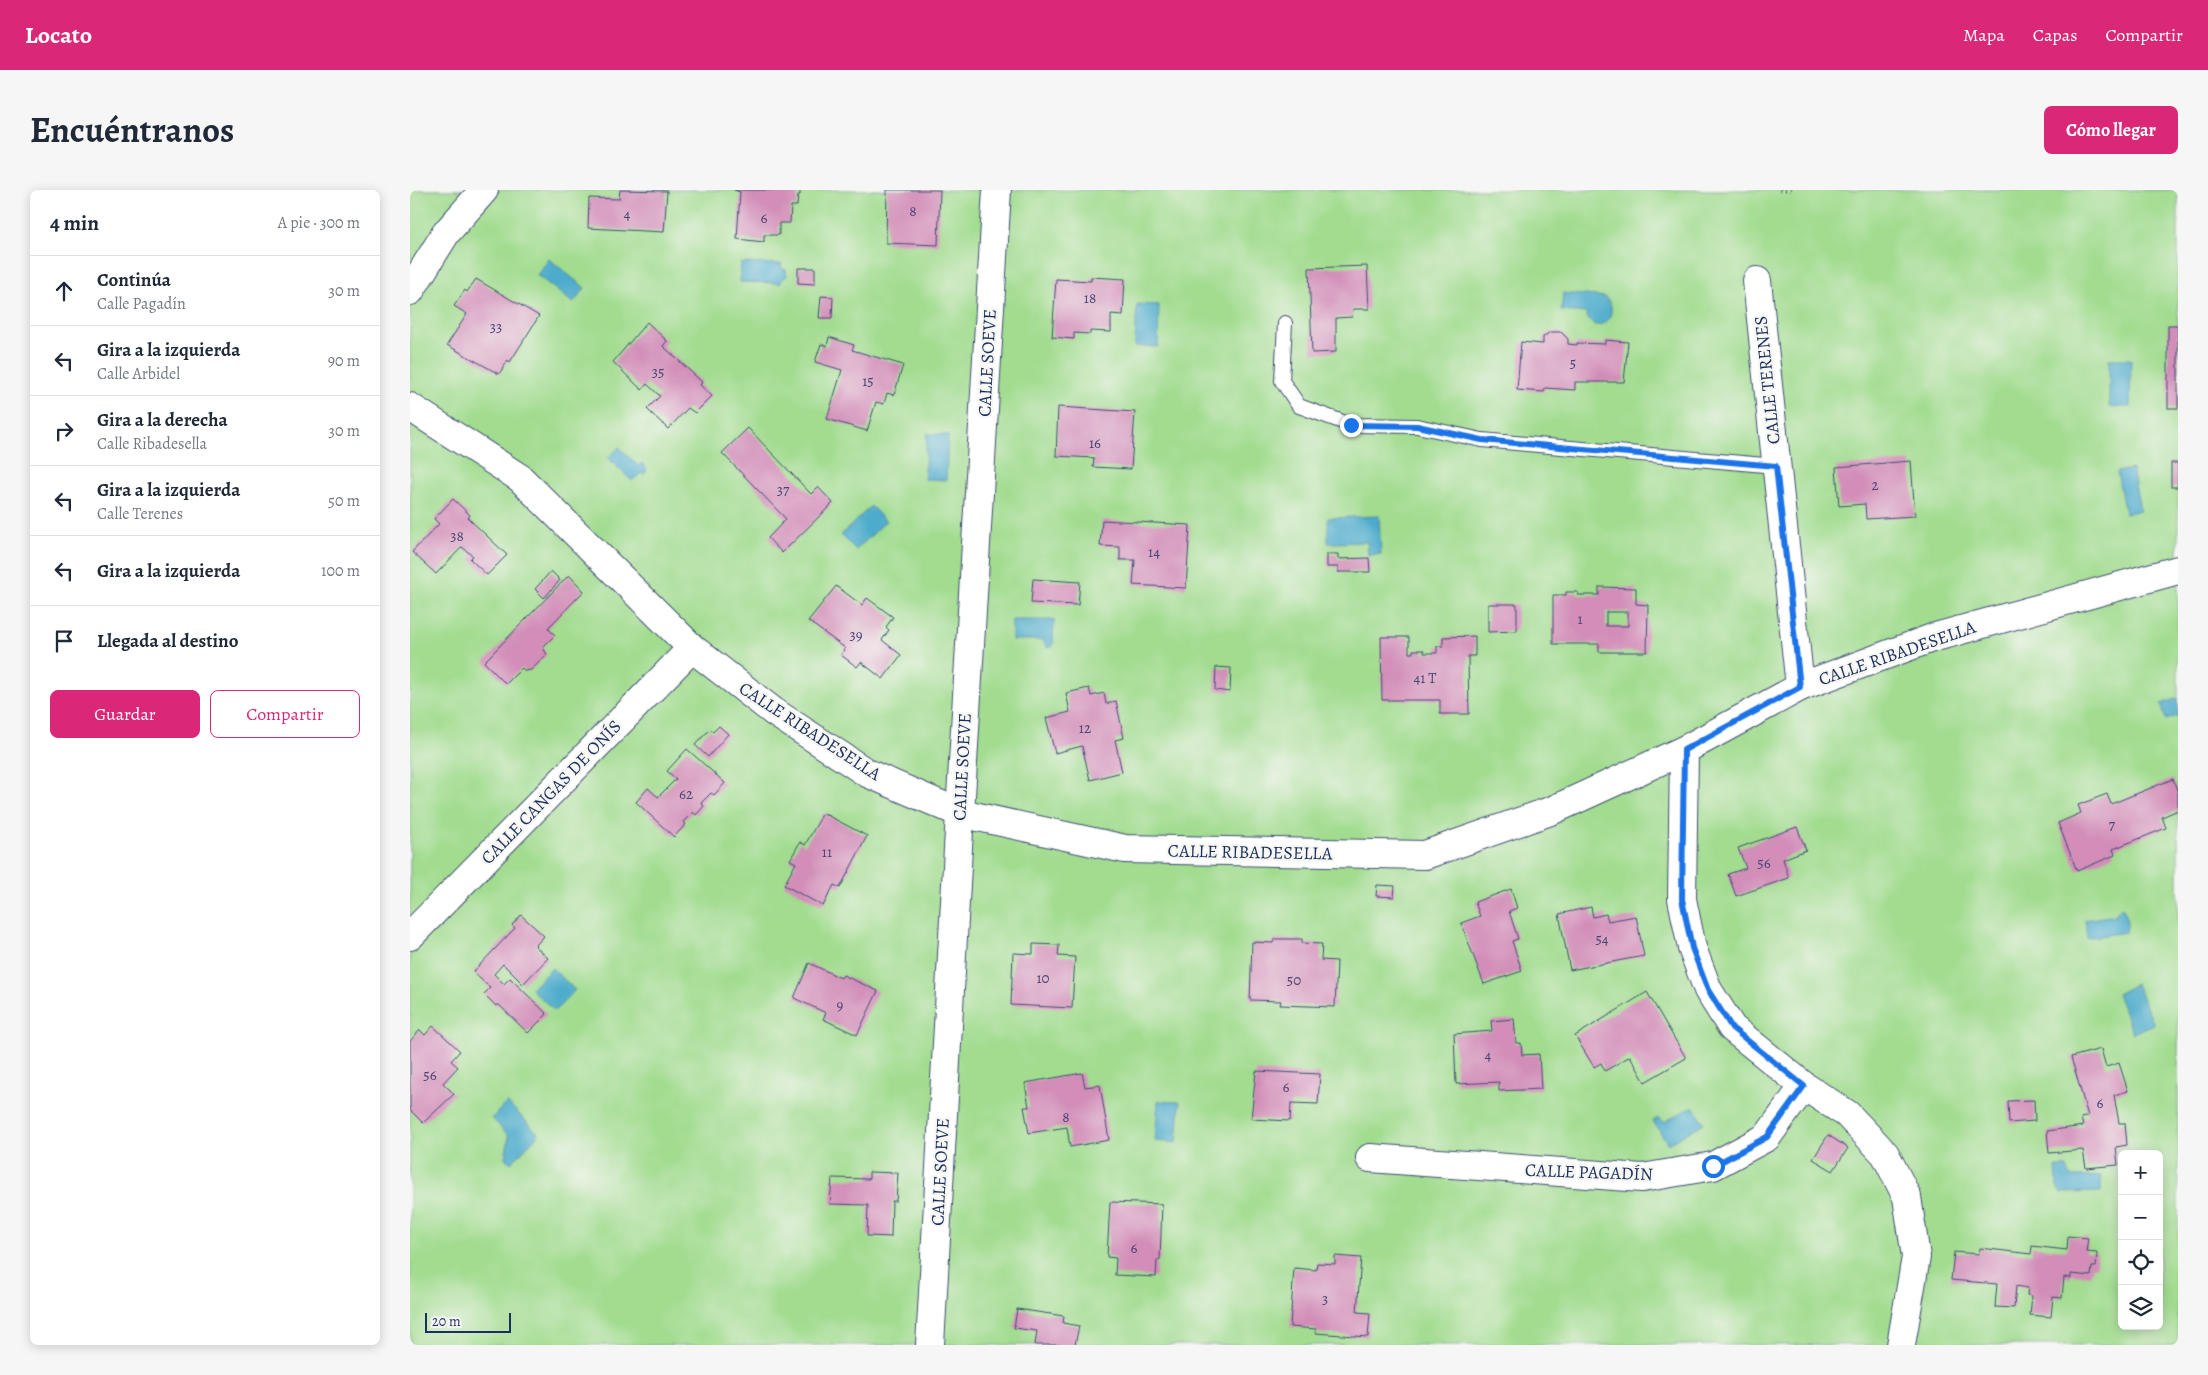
<!DOCTYPE html>
<html lang="es">
<head>
<meta charset="utf-8">
<style>
  body { margin:0; font-family:Alegreya,serif; background:#f6f6f7; color:#1f2937 }
  .controls { position:absolute; right:15px; bottom:15px; display:grid; overflow:hidden; border-radius:8px; box-shadow:0 2px 12px #0003 }
  .controls button { width:45px; height:45px; display:grid; place-items:center; padding:0; border:0; border-bottom:1px solid #e0e1e3; background:#fff; color:#1f2937; font:25px sans-serif }
  .scale { position:absolute; left:15px; bottom:12px; width:86px; box-sizing:border-box; padding-left:5px; border:2px solid #1b2f5e; border-top:0; font-size:14px; line-height:18px; white-space:nowrap; color:#1b2f5e; -webkit-text-stroke:4px #f6f6f2; paint-order:stroke }
  .stop { position:absolute; width:15px; height:15px; margin:-11px; border:4px solid #1a73e8; border-radius:50%; background:#fff }
  .stop.end { background:#1a73e8; border-color:#fff; box-shadow:0 1px 5px #0008 }
  .list { margin:0; padding:0; list-style:none }
  h2 { display:flex; justify-content:space-between; align-items:center; height:65px; margin:0; padding:0 20px; font-size:21px }
  h2 small { font-size:16px; font-weight:400; color:#747a83 }
  .list li { display:grid; grid-template-columns:32px 1fr auto; gap:15px; align-items:center; box-sizing:border-box; height:70px; padding:0 20px; border-top:1px solid #e0e1e3 }
  .list b { display:block; font-size:19px; white-space:nowrap }
  .list p { margin:0; font-size:16px; white-space:nowrap; color:#747a83 }
  .list em { font-size:16px; font-style:normal; color:#747a83 }
  .actions { display:flex; gap:10px; padding:15px 20px }
  .actions a { flex:1; padding:11px 0; border:1px solid #db2777; border-radius:8px; text-align:center; font-size:18px; color:#db2777 }
  .actions .main { background:#db2777; color:#fff }
  .icon { flex:none; width:28px; height:28px; fill:none; stroke:currentColor; stroke-width:2; stroke-linecap:round; stroke-linejoin:round }
  .map { position:relative; flex:none; width:1768px; height:1155px; overflow:hidden; border-radius:8px }
  header { display:flex; align-items:center; gap:30px; box-sizing:border-box; height:70px; padding:0 25px; background:#db2777; color:#fff }
  header strong { font-size:24px }
  nav { display:flex; gap:28px; margin-inline-start:auto; font-size:18px }
  .intro { display:flex; align-items:center; justify-content:space-between; box-sizing:border-box; height:120px; padding:0 30px }
  h1 { margin:0; font-size:35px }
  .button { padding:12px 22px; border-radius:8px; background:#db2777; color:#fff; font-size:18px; font-weight:700 }
  main { display:flex; gap:30px; padding:0 30px }
  aside { flex:1; background:#fff; border-radius:8px; box-shadow:0 2px 12px #0003 }
  .map>svg:first-child { display:block }
  .green { fill:#a1dc8f; stroke:#5e8676; fill-rule:evenodd }
  .water { fill:#4daccc; stroke:#346e95 }
  .building { fill:#d28db8; fill-rule:evenodd }
  .lines { fill:none; stroke-linecap:round; stroke-linejoin:round }
  .lane-casing { stroke:#3c4b71; stroke-width:16 }
  .street-casing { stroke:#3c4b71; stroke-width:30 }
  .path { stroke:#3c4b71; stroke-width:3; stroke-dasharray:1 4; stroke-linecap:butt }
  .lane { stroke:#fff; stroke-width:14 }
  .street { stroke:#fff; stroke-width:28 }
  .route { stroke:#1a73e8; stroke-width:6 }
  .labels { text-anchor:middle; stroke-width:4.5; stroke-linejoin:round; paint-order:stroke }
  .number-label { font-size:15px; fill:#494674 }
  .street-label { font-size:18px; fill:#1b2f5e; stroke:#f6f6f2 }
</style>
</head>
<body>
<header>
<strong>Locato</strong>
<nav><a>Mapa</a><a>Capas</a><a>Compartir</a></nav>
</header>
<div class="intro"><h1>Encuéntranos</h1><a class="button">Cómo llegar</a></div>
<main>
<aside>
<h2>4 min<small>A pie · 300 m</small></h2>
<ul class="list">
<li><svg class="icon" aria-label="ahead" viewBox="0 0 24 24"><path d="M12 20V5M6 11l6-6 6 6"/></svg><div><b>Continúa</b><p>Calle Pagadín</p></div><em>30 m</em></li>
<li><svg class="icon" aria-label="left" viewBox="0 0 24 24"><path d="M17 20v-9H6M10 6l-5 5 5 5"/></svg><div><b>Gira a la izquierda</b><p>Calle Arbidel</p></div><em>90 m</em></li>
<li><svg class="icon" aria-label="right" viewBox="0 0 24 24"><path d="M7 20v-9h11M14 6l5 5-5 5"/></svg><div><b>Gira a la derecha</b><p>Calle Ribadesella</p></div><em>30 m</em></li>
<li><svg class="icon" aria-label="left" viewBox="0 0 24 24"><path d="M17 20v-9H6M10 6l-5 5 5 5"/></svg><div><b>Gira a la izquierda</b><p>Calle Terenes</p></div><em>50 m</em></li>
<li><svg class="icon" aria-label="left" viewBox="0 0 24 24"><path d="M17 20v-9H6M10 6l-5 5 5 5"/></svg><div><b>Gira a la izquierda</b></div><em>100 m</em></li>
<li><svg class="icon" aria-label="arrive" viewBox="0 0 24 24"><path d="M6 21V4h12l-3 4 3 4H6"/></svg><div><b>Llegada al destino</b></div></li>
</ul>
<div class="actions"><a class="main">Guardar</a><a>Compartir</a></div>
</aside>
<div class="map">
<svg width="1768" height="1155" viewBox="0 0 1768 1155">
  <rect width="100%" height="100%" fill="#f6f6f2"/>
  <filter id="ink" filterUnits="userSpaceOnUse"><feTurbulence type="fractalNoise" baseFrequency=".02" numOctaves="2"/><feDisplacementMap in="SourceGraphic" scale="10" xChannelSelector="R" yChannelSelector="G"/><feConvolveMatrix kernelMatrix="1 2 1 2 8 2 1 2 1" color-interpolation-filters="sRGB"/></filter>
  <filter id="wash" filterUnits="userSpaceOnUse"><feTurbulence type="fractalNoise" baseFrequency=".0096" numOctaves="4" result="noise"/><feDisplacementMap in="SourceGraphic" scale="20" xChannelSelector="R" yChannelSelector="G"/><feGaussianBlur stdDeviation="1.12" result="paint"/><feColorMatrix in="noise" values="0 0 0 0 0 0 0 0 0 0 0 0 0 0 0 0 0 1.4 0 .05"/><feComposite in="paint" operator="in"/></filter>
  <g filter="url(#wash)">
    <rect width="100%" height="100%" fill="#f4eadb"/>
    <path class="green" d="M 0,0 L 1768,0 L 1768,1155 L 0,1155 ZM 1712,964 L 1749,964 L 1749,1136 L 1712,1136 Z"/>
    <g class="water">
      <path d="M 139,69 L 175,98 L 163,113 L 127,85 Z"/>
      <path d="M 331,73 L 372,74 L 371,78 L 376,80 L 377,86 L 371,90 L 371,93 L 330,92 Z"/>
      <path d="M 1153,103 C 1160,104 1191,106 1194,107 C 1198,109 1200,112 1201,116 C 1202,128 1197,135 1185,135 L 1178,129 L 1176,123 L 1151,121 Z"/>
      <path d="M 727,114 L 749,115 L 748,157 L 725,156 Z"/>
      <path d="M 1699,169 L 1721,169 L 1720,217 L 1699,217 Z"/>
      <path d="M 517,244 L 538,245 L 536,290 L 514,289 Z"/>
      <path d="M 209,257 L 228,276 L 232,273 L 237,280 L 234,285 L 231,283 L 222,291 L 198,268 Z"/>
      <path d="M 1722,279 L 1730,320 L 1715,324 L 1707,282 Z"/>
      <path d="M 461,316 L 476,331 L 446,360 L 431,345 Z"/>
      <path d="M 969,326 L 971,364 L 958,365 L 957,352 L 918,353 L 918,328 Z"/>
      <path d="M 602,430 L 644,430 L 643,456 L 637,458 L 633,450 L 602,450 Z"/>
      <path d="M 1768,508 L 1768,526 L 1756,530 L 1751,514 Z"/>
      <path d="M 1711,717 C 1717,721 1718,736 1716,742 L 1677,748 L 1675,730 L 1705,725 Z"/>
      <path d="M 142,778 L 165,800 L 145,821 L 121,799 Z"/>
      <path d="M 1726,794 L 1744,834 L 1723,843 L 1707,804 Z"/>
      <path d="M 748,911 L 770,912 L 767,953 L 745,951 Z"/>
      <path d="M 97,912 L 129,944 L 101,973 L 95,968 L 99,946 L 82,928 Z"/>
      <path d="M 1283,916 L 1294,933 L 1258,954 L 1243,931 L 1248,928 L 1254,932 Z"/>
      <path d="M 1646,977 L 1657,977 L 1660,987 L 1691,986 L 1691,1002 L 1652,1003 L 1647,997 Z"/>
    </g>
    <g id="blocks">
      <g class="building">
        <path d="M 210,0 L 257,1 L 254,42 L 178,38 L 179,8 L 209,9 Z"/>
        <path d="M 324,0 L 390,0 L 390,5 L 388,5 L 387,16 L 381,16 L 380,33 L 369,33 L 369,45 L 354,45 L 354,52 L 327,49 L 330,2 Z"/>
        <path d="M 477,0 L 530,0 L 528,55 L 476,53 Z"/>
        <path d="M 957,76 L 959,119 L 943,119 L 942,127 L 926,128 L 926,162 L 902,163 L 899,78 Z"/>
        <path d="M 388,78 L 405,78 L 405,94 L 388,93 Z"/>
        <path d="M 681,87 L 715,89 L 713,125 L 701,124 L 701,142 L 680,141 L 680,144 L 664,143 L 664,149 L 642,147 L 646,89 L 681,91 Z"/>
        <path d="M 66,89 L 129,126 L 100,172 L 98,170 L 89,184 L 37,155 L 57,124 L 44,116 L 55,100 L 57,102 Z"/>
        <path d="M 411,106 L 423,107 L 422,128 L 409,128 Z"/>
        <path d="M 237,132 L 257,151 L 253,156 L 292,192 L 290,195 L 302,206 L 285,223 L 278,218 L 258,239 L 237,219 L 250,206 L 237,194 L 232,200 L 203,172 Z"/>
        <rect x="1758" y="135" width="10" height="83"/>
        <path d="M 1140,142 L 1151,142 L 1158,149 L 1158,154 L 1167,155 L 1167,153 L 1195,154 L 1195,150 L 1218,152 L 1214,192 L 1165,192 L 1165,200 L 1135,198 L 1134,202 L 1107,200 L 1111,152 L 1133,154 L 1133,147 Z"/>
        <path d="M 419,147 L 444,155 L 442,160 L 493,175 L 484,205 L 477,203 L 474,214 L 466,212 L 457,241 L 417,229 L 432,180 L 405,172 L 411,154 L 417,156 Z"/>
        <path d="M 648,217 L 725,222 L 721,279 L 683,277 L 684,268 L 646,266 Z"/>
        <path d="M 338,238 L 401,304 L 408,297 L 423,313 L 372,363 L 358,348 L 376,329 L 312,263 Z"/>
        <path d="M 1501,271 L 1505,326 L 1456,329 L 1455,314 L 1429,316 L 1426,277 Z"/>
        <rect x="1761" y="273" width="7" height="24"/>
        <path d="M 43,309 L 60,325 L 58,328 L 97,365 L 77,385 L 60,369 L 63,366 L 52,357 L 26,384 L 2,362 L 29,334 L 24,329 Z"/>
        <path d="M 692,330 L 780,335 L 776,398 L 723,395 L 725,370 L 710,370 L 710,357 L 690,356 Z"/>
        <path d="M 917,364 L 928,364 L 928,369 L 959,368 L 960,382 L 928,382 L 928,377 L 917,377 Z"/>
        <path d="M 141,381 L 150,390 L 134,408 L 125,399 Z"/>
        <path d="M 159,385 L 174,401 L 138,438 L 145,445 L 133,457 L 137,465 L 121,480 L 115,481 L 112,478 L 96,494 L 74,472 Z"/>
        <path d="M 623,389 L 670,392 L 668,415 L 621,413 Z"/>
        <path d="M 426,396 L 452,415 L 457,408 L 483,427 L 476,437 L 479,440 L 472,450 L 491,465 L 473,489 L 451,472 L 447,477 L 431,465 L 435,458 L 398,431 Z"/>
        <path d="M 1189,397 L 1226,398 L 1226,414 L 1238,415 L 1237,462 L 1189,462 L 1189,454 L 1143,454 L 1143,405 L 1156,405 L 1156,402 L 1168,402 L 1168,405 L 1189,405 ZM 1196,422 L 1218,422 L 1218,436 L 1196,436 Z"/>
        <path d="M 1078,414 L 1107,414 L 1107,441 L 1078,442 Z"/>
        <path d="M 1065,446 L 1065,466 L 1058,466 L 1059,524 L 1030,524 L 1030,510 L 972,510 L 971,447 L 999,447 L 999,463 L 1003,463 L 1003,460 L 1014,460 L 1014,463 L 1027,463 L 1027,456 L 1033,456 L 1033,447 Z"/>
        <path d="M 806,477 L 821,478 L 820,502 L 805,500 Z"/>
        <path d="M 679,498 L 681,506 L 694,503 L 696,514 L 706,511 L 714,548 L 705,550 L 712,582 L 680,590 L 672,556 L 645,563 L 636,528 L 660,522 L 656,503 Z"/>
        <path d="M 309,536 L 318,544 L 298,567 L 285,555 L 300,539 L 303,542 Z"/>
        <path d="M 277,559 L 315,593 L 304,605 L 301,603 L 291,613 L 294,616 L 286,625 L 283,622 L 273,632 L 276,634 L 264,647 L 226,612 L 238,598 L 248,607 L 266,589 L 257,581 Z"/>
        <path d="M 1763,589 L 1768,603 L 1768,620 L 1752,627 L 1756,638 L 1703,659 L 1705,665 L 1667,681 L 1648,633 L 1671,623 L 1668,615 L 1697,604 L 1701,614 Z"/>
        <path d="M 413,623 L 457,646 L 430,698 L 424,695 L 413,716 L 374,695 L 386,673 L 380,670 L 390,652 L 395,655 Z"/>
        <path d="M 1387,637 L 1396,660 L 1373,669 L 1379,688 L 1326,706 L 1318,684 L 1336,678 L 1328,658 Z"/>
        <path d="M 967,695 L 985,696 L 984,707 L 966,706 Z"/>
        <path d="M 1101,699 L 1107,718 L 1099,721 L 1108,749 L 1102,751 L 1112,781 L 1074,794 L 1051,733 L 1070,726 L 1065,712 Z"/>
        <path d="M 1181,717 L 1183,727 L 1196,724 L 1198,731 L 1226,726 L 1234,766 L 1160,780 L 1149,724 Z"/>
        <path d="M 111,725 L 134,746 L 125,756 L 138,768 L 113,794 L 93,774 L 84,784 L 94,794 L 100,788 L 137,824 L 118,843 L 88,814 L 86,816 L 74,804 L 80,798 L 63,782 L 105,738 L 102,735 Z"/>
        <path d="M 864,749 L 892,749 L 892,753 L 912,754 L 911,770 L 927,771 L 925,817 L 870,815 L 871,811 L 840,810 L 842,752 L 863,753 Z"/>
        <path d="M 623,754 L 649,755 L 648,766 L 665,767 L 662,818 L 601,815 L 603,763 L 623,764 Z"/>
        <path d="M 399,773 L 431,788 L 433,785 L 468,801 L 447,845 L 413,829 L 416,823 L 384,808 Z"/>
        <path d="M 1237,802 L 1276,868 L 1235,892 L 1220,866 L 1195,881 L 1191,873 L 1184,877 L 1165,846 Z"/>
        <path d="M 1104,829 L 1106,853 L 1111,853 L 1112,865 L 1129,864 L 1131,899 L 1089,901 L 1089,892 L 1046,894 L 1044,844 L 1082,841 L 1081,831 Z"/>
        <path d="M 23,836 L 50,861 L 41,871 L 48,877 L 33,893 L 44,904 L 13,933 L 0,920 L 0,851 L 10,840 L 15,845 Z"/>
        <path d="M 1691,859 L 1696,877 L 1709,873 L 1718,901 L 1704,905 L 1709,933 L 1715,933 L 1717,955 L 1706,957 L 1708,975 L 1676,978 L 1673,960 L 1639,963 L 1637,941 L 1673,936 L 1671,928 L 1678,926 L 1661,867 Z"/>
        <path d="M 846,881 L 910,884 L 908,914 L 881,913 L 880,931 L 841,929 Z"/>
        <path d="M 672,883 L 675,897 L 690,895 L 699,950 L 660,957 L 657,937 L 619,943 L 614,917 L 619,917 L 615,893 Z"/>
        <path d="M 1624,910 L 1625,931 L 1599,933 L 1598,911 Z"/>
        <path d="M 1418,945 L 1438,958 L 1423,981 L 1403,969 Z"/>
        <path d="M 459,982 L 488,983 L 486,1011 L 482,1011 L 481,1047 L 457,1046 L 458,1015 L 420,1014 L 422,988 L 459,989 Z"/>
        <path d="M 700,1012 L 752,1014 L 750,1070 L 747,1070 L 746,1087 L 705,1085 L 706,1068 L 697,1067 Z"/>
        <path d="M 1658,1046 L 1678,1048 L 1676,1062 L 1687,1063 L 1686,1077 L 1682,1077 L 1681,1086 L 1661,1084 L 1661,1088 L 1654,1087 L 1652,1108 L 1643,1107 L 1641,1127 L 1620,1125 L 1622,1106 L 1617,1105 L 1618,1098 L 1606,1096 L 1604,1118 L 1585,1117 L 1587,1094 L 1541,1090 L 1544,1062 L 1569,1064 L 1570,1058 L 1621,1064 L 1622,1056 L 1657,1060 Z"/>
        <path d="M 925,1066 L 951,1068 L 947,1122 L 960,1123 L 958,1147 L 906,1143 L 906,1139 L 880,1137 L 884,1078 L 906,1080 L 907,1073 L 925,1074 Z"/>
        <path d="M 607,1119 L 654,1126 L 653,1133 L 669,1136 L 665,1155 L 625,1155 L 627,1141 L 604,1138 Z"/>
      </g>
    </g>
  </g>
  <g filter="url(#ink)">
    <use href="#blocks" fill-opacity="0" stroke="#3c4b71" stroke-width="1"/>
    <g class="lines">
      <g class="lane-casing">
        <path id="lane" d="M 875,133 L 872,191 L 889,216 L 941,235 L 1007,236 L 1072,250 L 1366,276"/>
      </g>
      <g class="street-casing">
        <g id="street">
          <path d="M 1347,91 L 1390,497"/>
          <path d="M 0,101 L 36,43 L 74,0"/>
          <path d="M 0,217 L 110,288 L 282,458 L 364,522 L 457,583 L 550,623 L 715,659 L 1015,665 L 1143,620 L 1274,560 L 1390,497 L 1522,448 L 1768,380"/>
          <path d="M 1274,560 L 1272,709 L 1282,758 L 1298,800 L 1322,838 L 1394,896 L 1437,924 L 1475,964 L 1497,1007 L 1506,1067 L 1491,1155"/>
          <path d="M 0,746 L 282,458"/>
          <path d="M 960,968 L 1232,988 L 1303,976 L 1357,947 L 1394,896"/>
          <path d="M 520,1155 L 550,623 L 587,0"/>
        </g>
      </g>
      <path class="path" d="M 1370,0 L 1383,0"/>
      <use href="#lane" class="lane"/>
      <use href="#street" class="street"/>
    </g>
  </g>
  <g class="lines" filter="url(#ink)">
    <path class="route" d="M 941,235 L 1007,236 L 1072,250 L 1366,276 L 1390,497 L 1274,560 L 1272,709 L 1282,758 L 1298,800 L 1322,838 L 1394,896 L 1357,947 L 1303,976"/>
  </g>
  <g class="labels">
    <g class="number-label">
      <text x="503" y="26">8</text>
      <text x="217" y="29">4</text>
      <text x="354" y="33">6</text>
      <text x="680" y="113">18</text>
      <text x="86" y="142">33</text>
      <text x="1163" y="178">5</text>
      <text x="248" y="187">35</text>
      <text x="458" y="196">15</text>
      <text x="685" y="258">16</text>
      <text x="1465" y="300">2</text>
      <text x="373" y="305">37</text>
      <text x="47" y="351">38</text>
      <text x="744" y="367">14</text>
      <text x="1170" y="434">1</text>
      <text x="446" y="450">39</text>
      <text x="1015" y="493">41 T</text>
      <text x="675" y="543">12</text>
      <text x="276" y="609">62</text>
      <text x="1702" y="640">7</text>
      <text x="417" y="667">11</text>
      <text x="1354" y="678">56</text>
      <text x="1192" y="754">54</text>
      <text x="633" y="793">10</text>
      <text x="884" y="795">50</text>
      <text x="430" y="820">9</text>
      <text x="1078" y="870">4</text>
      <text x="20" y="890">56</text>
      <text x="876" y="902">6</text>
      <text x="1690" y="918">6</text>
      <text x="656" y="932">8</text>
      <text x="724" y="1063">6</text>
      <text x="915" y="1114">3</text>
    </g>
    <g class="street-label">
      <text transform="translate(577 173) rotate(-87)" y="6">CALLE SOEVE</text>
      <text transform="translate(1357 190) rotate(-96)" y="6">CALLE TERENES</text>
      <text transform="translate(1487 463) rotate(-19)" y="6">CALLE RIBADESELLA</text>
      <text transform="translate(400 541) rotate(33)" y="6">CALLE RIBADESELLA</text>
      <text transform="translate(552 577) rotate(-87)" y="6">CALLE SOEVE</text>
      <text transform="translate(141 602) rotate(-46)" y="6">CALLE CANGAS DE ONÍS</text>
      <text transform="translate(840 662) rotate(1)" y="6">CALLE RIBADESELLA</text>
      <text transform="translate(530 982) rotate(-87)" y="6">CALLE SOEVE</text>
      <text transform="translate(1179 982) rotate(2)" y="6">CALLE PAGADÍN</text>
    </g>
  </g>
</svg>
<div class="controls">
<button>+</button>
<button>−</button>
<button><svg class="icon" aria-label="locate" viewBox="0 0 24 24"><circle cx="12" cy="12" r="6"/><path d="M12 2v4M12 18v4M2 12h4M18 12h4"/></svg></button>
<button><svg class="icon" aria-label="layers" viewBox="0 0 24 24"><path d="M12 4l9 5-9 5-9-5zM3 14l9 5 9-5"/></svg></button>
</div>
<div class="scale">20 m</div>
<div class="stop" style="left:1303px;top:976px"></div>
<div class="stop end" style="left:941px;top:235px"></div>
</div>
</main>
</body>
</html>
